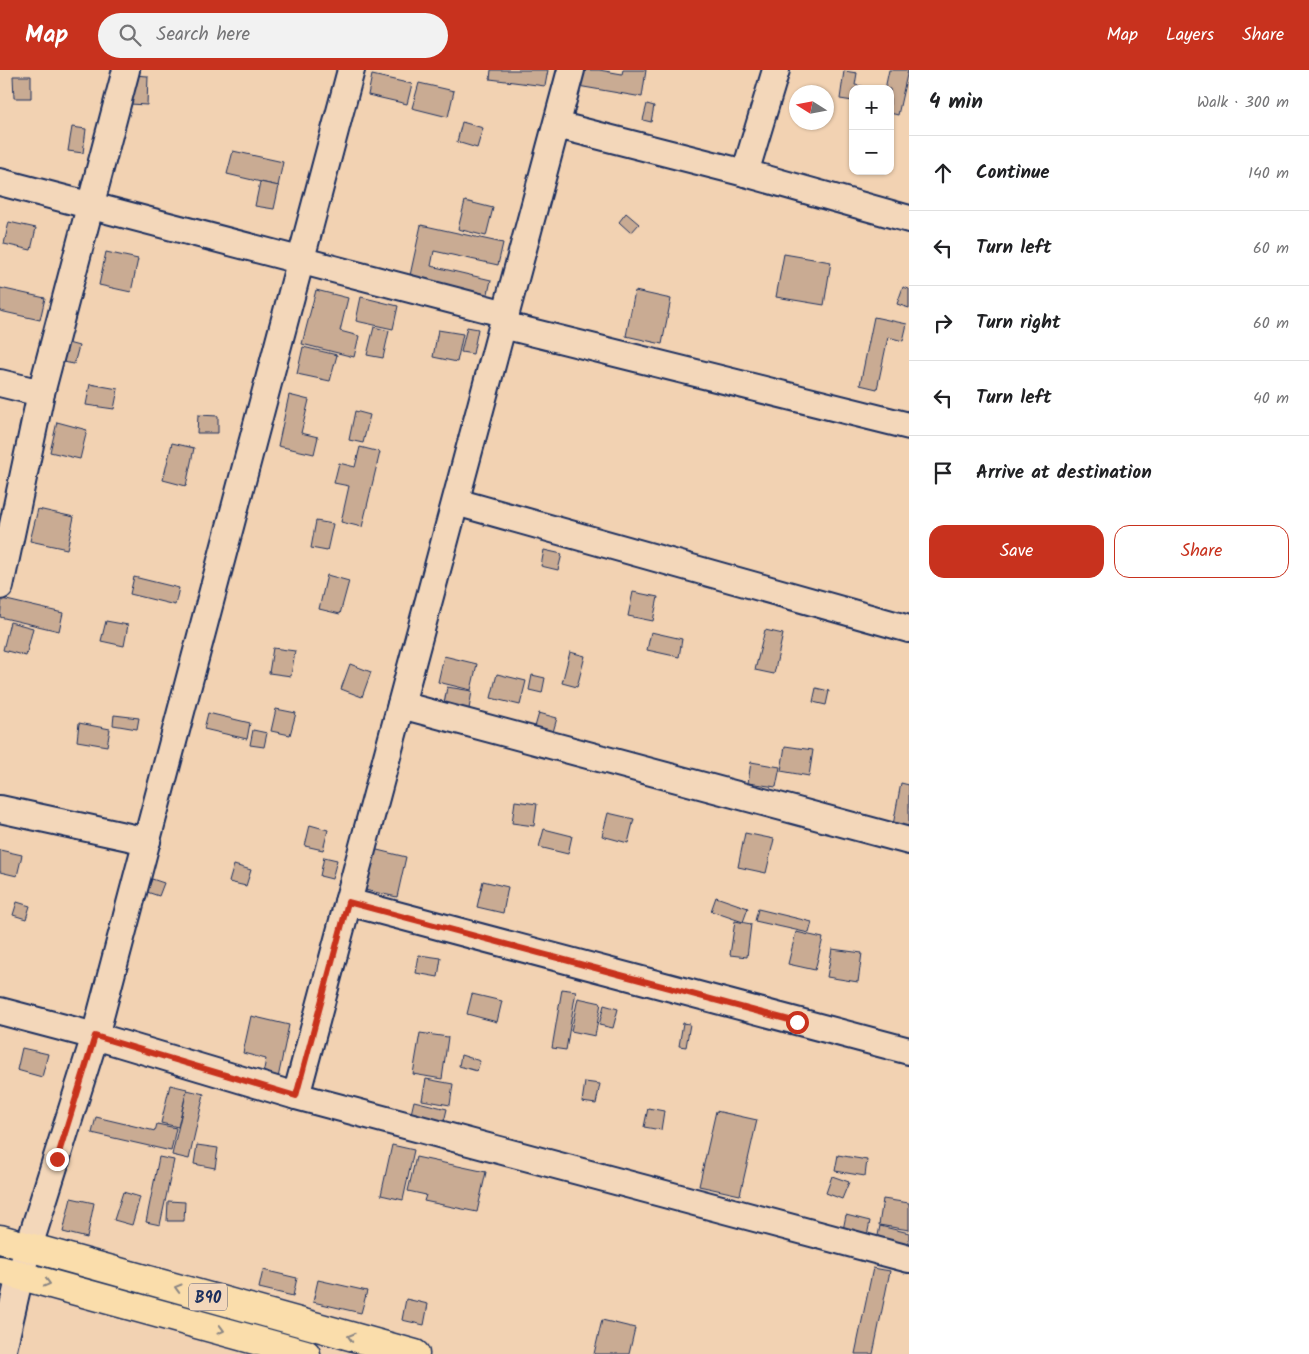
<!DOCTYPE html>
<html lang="en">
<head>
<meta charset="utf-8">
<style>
  body { margin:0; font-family:Kalam,sans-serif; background:#f2f2f2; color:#202124 }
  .controls { position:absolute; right:15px; top:15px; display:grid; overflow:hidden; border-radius:10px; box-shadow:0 1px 4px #0004 }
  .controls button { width:45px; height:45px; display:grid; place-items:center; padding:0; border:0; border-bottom:1px solid #e0e0e0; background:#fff; color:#202124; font:25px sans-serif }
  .compass { position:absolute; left:789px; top:15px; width:45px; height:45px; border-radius:50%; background:#fff; box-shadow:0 1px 4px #0004; rotate:281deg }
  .stop { position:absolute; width:15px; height:15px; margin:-11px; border:4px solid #c8321e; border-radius:50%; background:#fff }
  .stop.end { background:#c8321e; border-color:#fff; box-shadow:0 1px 5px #0008 }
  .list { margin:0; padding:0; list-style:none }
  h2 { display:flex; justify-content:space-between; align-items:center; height:65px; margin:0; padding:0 20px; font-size:21px }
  h2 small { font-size:16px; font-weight:400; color:#757577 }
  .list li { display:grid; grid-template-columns:32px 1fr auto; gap:15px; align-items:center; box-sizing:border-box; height:75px; padding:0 20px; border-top:1px solid #e0e0e0 }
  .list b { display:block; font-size:19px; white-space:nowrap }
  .list em { font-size:16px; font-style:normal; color:#757577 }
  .actions { display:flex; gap:10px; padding:15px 20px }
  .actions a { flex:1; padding:11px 0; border:1px solid #c8321e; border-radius:15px; text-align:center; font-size:18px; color:#c8321e }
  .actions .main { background:#c8321e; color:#fff }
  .icon { flex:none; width:28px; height:28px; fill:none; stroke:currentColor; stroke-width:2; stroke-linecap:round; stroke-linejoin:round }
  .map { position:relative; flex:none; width:909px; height:1284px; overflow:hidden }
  header { display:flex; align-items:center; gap:30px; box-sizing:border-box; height:70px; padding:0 25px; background:#c8321e; color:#fff }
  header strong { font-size:24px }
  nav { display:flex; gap:28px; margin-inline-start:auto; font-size:18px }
  .search { width:350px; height:45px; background:#f2f2f2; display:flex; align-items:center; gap:12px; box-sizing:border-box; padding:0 18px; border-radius:28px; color:#757577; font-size:19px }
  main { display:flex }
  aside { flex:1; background:#fff }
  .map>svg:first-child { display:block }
  .building { fill:#c9ab93; stroke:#1b2f5e }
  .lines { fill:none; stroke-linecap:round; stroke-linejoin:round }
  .minor-casing { stroke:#1b2f5e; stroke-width:30 }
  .major-casing { stroke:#1b2f5e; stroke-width:31 }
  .minor { stroke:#f3d7ba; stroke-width:26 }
  .major { stroke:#faddab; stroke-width:28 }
  .oneway { stroke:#8a8684 }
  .route { stroke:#c8321e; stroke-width:6 }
  .labels { text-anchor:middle; stroke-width:5; stroke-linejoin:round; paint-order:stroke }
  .shield { fill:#f3d7ba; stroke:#5c617a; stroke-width:1 }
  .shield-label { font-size:16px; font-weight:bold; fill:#1b2f5e }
</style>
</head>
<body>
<header>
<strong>Map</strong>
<div class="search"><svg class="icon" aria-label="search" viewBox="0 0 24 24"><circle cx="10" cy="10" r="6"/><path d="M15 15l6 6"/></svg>Search here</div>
<nav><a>Map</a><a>Layers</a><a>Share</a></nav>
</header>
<main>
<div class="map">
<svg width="909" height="1284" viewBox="0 0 909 1284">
  <rect width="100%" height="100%" fill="#f2d2b2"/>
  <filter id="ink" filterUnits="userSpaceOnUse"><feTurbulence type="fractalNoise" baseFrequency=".02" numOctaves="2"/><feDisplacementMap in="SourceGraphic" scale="10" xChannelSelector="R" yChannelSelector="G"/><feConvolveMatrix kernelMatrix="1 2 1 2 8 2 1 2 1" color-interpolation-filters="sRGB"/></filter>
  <g filter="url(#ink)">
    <g class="building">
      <path d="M 491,0 L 548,0 L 545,16 L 490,9 Z"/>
      <path d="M 581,0 L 599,0 L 622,4 L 623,0 L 646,0 L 642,27 L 578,16 Z"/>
      <path d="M 889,0 L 908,0 L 898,45 L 890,43 L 890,19 L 885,19 Z"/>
      <path d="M 844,1 L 857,3 L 855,15 L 878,19 L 853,19 L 853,31 L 840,29 Z"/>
      <path d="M 132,5 L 148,6 L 147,35 L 130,34 Z"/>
      <path d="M 372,5 L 412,14 L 407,34 L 368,25 Z"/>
      <path d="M 13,6 L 31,6 L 31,28 L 14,28 Z"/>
      <path d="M 419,13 L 454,21 L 448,47 L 412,38 Z"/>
      <path d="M 647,34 L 654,36 L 651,52 L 643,50 Z"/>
      <path d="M 462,52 L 483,58 L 477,78 L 457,72 Z"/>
      <path d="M 72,57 L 86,59 L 83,83 L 68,81 Z"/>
      <path d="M 233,81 L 283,92 L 278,116 L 227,104 Z"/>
      <path d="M 260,112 L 279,116 L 274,139 L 255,136 Z"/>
      <path d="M 465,131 L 493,138 L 486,166 L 458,159 Z"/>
      <path d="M 626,143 L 639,154 L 631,163 L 619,152 Z"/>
      <path d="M 9,152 L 36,158 L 31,180 L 4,174 Z"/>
      <path d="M 421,155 L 503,173 L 498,195 L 434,181 L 431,196 L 491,210 L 487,228 L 409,210 Z"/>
      <path d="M 106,182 L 138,189 L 131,222 L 99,215 Z"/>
      <path d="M 784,184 L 831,192 L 824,235 L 776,227 Z"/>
      <path d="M 903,217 L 909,219 L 909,238 L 897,234 Z"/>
      <path d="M 0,218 L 45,228 L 40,250 L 0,241 Z"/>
      <path d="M 316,220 L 348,228 L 340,261 L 359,266 L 354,287 L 302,274 Z"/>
      <path d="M 635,221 L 671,229 L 662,274 L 626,266 Z"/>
      <path d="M 361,227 L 398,236 L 393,259 L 356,251 Z"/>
      <path d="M 874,247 L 907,254 L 903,271 L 888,267 L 877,319 L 860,315 Z"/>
      <path d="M 374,257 L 389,261 L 383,288 L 367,285 Z"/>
      <path d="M 467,257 L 478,259 L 473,284 L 461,282 Z"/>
      <path d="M 438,260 L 463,264 L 457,292 L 433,287 Z"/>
      <path d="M 68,273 L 79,276 L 74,294 L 63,292 Z"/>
      <path d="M 303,277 L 337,285 L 330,311 L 297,304 Z"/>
      <path d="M 90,314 L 118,319 L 114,339 L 86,335 Z"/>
      <path d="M 289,325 L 309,330 L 301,363 L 318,367 L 314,384 L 278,376 Z"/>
      <path d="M 355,341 L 370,345 L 363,373 L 349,370 Z"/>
      <path d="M 198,345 L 218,346 L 218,363 L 197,363 Z"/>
      <path d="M 57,352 L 87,360 L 80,389 L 50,382 Z"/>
      <path d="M 172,373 L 194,378 L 186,416 L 163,410 Z"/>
      <path d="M 360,377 L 380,382 L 362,457 L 341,452 L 349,416 L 334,413 L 339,393 L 355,397 Z"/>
      <path d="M 38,439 L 74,447 L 67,479 L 30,471 Z"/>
      <path d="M 316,451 L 333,454 L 327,481 L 311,478 Z"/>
      <path d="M 544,480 L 562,484 L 558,500 L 541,496 Z"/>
      <path d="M 327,505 L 349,511 L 340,544 L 319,539 Z"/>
      <path d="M 134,507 L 179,518 L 175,535 L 130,524 Z"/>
      <path d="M 633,522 L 658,527 L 653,551 L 628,546 Z"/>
      <path d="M 2,529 L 63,543 L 59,561 L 0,547 Z"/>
      <path d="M 106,551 L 128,555 L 124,576 L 101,571 Z"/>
      <path d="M 10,552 L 33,558 L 26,586 L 3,580 Z"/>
      <path d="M 765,560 L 783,564 L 774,604 L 755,600 Z"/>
      <path d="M 651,562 L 682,569 L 679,587 L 647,580 Z"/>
      <path d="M 273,578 L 295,581 L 291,606 L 269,603 Z"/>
      <path d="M 570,582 L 585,586 L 577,617 L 562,613 Z"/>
      <path d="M 444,586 L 477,594 L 471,620 L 438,612 Z"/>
      <path d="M 350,594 L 371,602 L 362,627 L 341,619 Z"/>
      <path d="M 497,604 L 526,611 L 520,635 L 491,628 Z"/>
      <path d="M 532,605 L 545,608 L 542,623 L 529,620 Z"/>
      <path d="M 447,617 L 472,621 L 469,639 L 444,634 Z"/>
      <path d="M 816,618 L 829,621 L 826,635 L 813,632 Z"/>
      <path d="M 276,639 L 296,643 L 290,665 L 271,661 Z"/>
      <path d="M 208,643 L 250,653 L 247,669 L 204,659 Z"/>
      <path d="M 539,643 L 557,648 L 553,662 L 535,657 Z"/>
      <path d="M 114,645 L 139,648 L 137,659 L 113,655 Z"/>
      <path d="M 79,653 L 110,659 L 107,676 L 77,671 Z"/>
      <path d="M 253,660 L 267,663 L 264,677 L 250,675 Z"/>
      <path d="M 785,676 L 813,680 L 809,706 L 781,701 Z"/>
      <path d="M 751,692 L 780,697 L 776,717 L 748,713 Z"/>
      <path d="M 901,713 L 909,715 L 909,758 L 893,755 Z"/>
      <path d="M 515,731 L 537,734 L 534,756 L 512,753 Z"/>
      <path d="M 608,743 L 634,749 L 628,773 L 602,766 Z"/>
      <path d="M 310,755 L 328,760 L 323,780 L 305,776 Z"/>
      <path d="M 544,759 L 572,766 L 568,784 L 539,777 Z"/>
      <path d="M 745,763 L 774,769 L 766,803 L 738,797 Z"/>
      <path d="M 369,778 L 406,787 L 397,827 L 360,819 Z"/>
      <path d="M 0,780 L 22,785 L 17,806 L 0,802 Z"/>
      <path d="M 324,787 L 337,790 L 332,809 L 320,806 Z"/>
      <path d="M 234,795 L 251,800 L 246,816 L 229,812 Z"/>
      <path d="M 152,809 L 164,813 L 159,826 L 147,822 Z"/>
      <path d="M 483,811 L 508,817 L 503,843 L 477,837 Z"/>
      <path d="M 716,827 L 748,838 L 743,852 L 711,841 Z"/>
      <path d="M 17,832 L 30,836 L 26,849 L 13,845 Z"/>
      <path d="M 758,839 L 812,852 L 809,863 L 755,851 Z"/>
      <path d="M 735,851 L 751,854 L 747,887 L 730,885 Z"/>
      <path d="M 796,862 L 823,868 L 815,900 L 788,894 Z"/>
      <path d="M 832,879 L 862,883 L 858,912 L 827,907 Z"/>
      <path d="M 419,885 L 441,888 L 438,907 L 416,903 Z"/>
      <path d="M 562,919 L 576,921 L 566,980 L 552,978 Z"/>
      <path d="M 472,924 L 502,931 L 497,952 L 467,944 Z"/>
      <path d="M 578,928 L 601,933 L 595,966 L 571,961 Z"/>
      <path d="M 604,935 L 618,939 L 613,958 L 599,955 Z"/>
      <path d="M 251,946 L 289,955 L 278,1008 L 263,1004 L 266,989 L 243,983 Z"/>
      <path d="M 683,953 L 690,954 L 686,977 L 679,976 Z"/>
      <path d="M 420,963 L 448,967 L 442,1009 L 413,1004 Z"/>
      <path d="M 22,978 L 48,984 L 42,1007 L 17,1000 Z"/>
      <path d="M 461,985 L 480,991 L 477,1001 L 459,996 Z"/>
      <path d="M 426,1009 L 453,1014 L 450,1035 L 422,1030 Z"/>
      <path d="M 585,1012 L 600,1014 L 596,1034 L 582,1032 Z"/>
      <path d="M 170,1015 L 187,1019 L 178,1057 L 161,1053 Z"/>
      <path d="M 187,1020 L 204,1024 L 189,1089 L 172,1085 Z"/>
      <path d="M 414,1031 L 447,1039 L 443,1056 L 410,1048 Z"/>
      <path d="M 648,1038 L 664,1041 L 661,1060 L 644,1057 Z"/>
      <path d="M 716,1041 L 757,1050 L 740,1125 L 699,1116 Z"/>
      <path d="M 96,1047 L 155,1061 L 157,1054 L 176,1058 L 171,1081 L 92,1063 Z"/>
      <path d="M 197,1075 L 218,1078 L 215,1098 L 194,1094 Z"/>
      <path d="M 392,1075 L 414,1080 L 403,1130 L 381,1125 Z"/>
      <path d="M 838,1085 L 867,1090 L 865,1106 L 835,1101 Z"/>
      <path d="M 159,1087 L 174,1090 L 160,1155 L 146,1152 Z"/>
      <path d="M 416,1087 L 486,1102 L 477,1142 L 424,1131 L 426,1125 L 408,1121 Z"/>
      <path d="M 832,1106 L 849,1112 L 842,1129 L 826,1123 Z"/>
      <path d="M 123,1122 L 140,1127 L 132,1155 L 114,1150 Z"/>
      <path d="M 71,1128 L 94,1133 L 87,1168 L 63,1162 Z"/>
      <path d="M 883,1129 L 909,1133 L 909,1160 L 879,1155 Z"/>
      <path d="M 168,1131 L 185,1132 L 184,1151 L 167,1151 Z"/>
      <path d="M 846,1145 L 870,1151 L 867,1166 L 843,1160 Z"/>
      <path d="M 880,1156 L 909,1163 L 909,1177 L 877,1170 Z"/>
      <path d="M 873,1198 L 890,1201 L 873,1284 L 855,1284 Z"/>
      <path d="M 263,1200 L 297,1208 L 293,1226 L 259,1218 Z"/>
      <path d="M 318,1210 L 367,1221 L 361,1243 L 313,1232 Z"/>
      <path d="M 406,1229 L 428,1234 L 424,1255 L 402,1250 Z"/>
      <path d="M 602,1250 L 635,1258 L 629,1284 L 594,1284 Z"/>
    </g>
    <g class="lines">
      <g class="minor-casing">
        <g id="minor">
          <path d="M 557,55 L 745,103 L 909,149"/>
          <path d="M 745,103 L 776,0"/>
          <path d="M 0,112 L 506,244"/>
          <path d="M 503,255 L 909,356"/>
          <path d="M 0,313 L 41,323"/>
          <path d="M 456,432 L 909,559"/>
          <path d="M 0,516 L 41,323 L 126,0"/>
          <path d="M 401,635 L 909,771"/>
          <path d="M 0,739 L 147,771"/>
          <path d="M 348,832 L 909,981"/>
          <path d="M 0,941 L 95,966 L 296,1026 L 909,1189"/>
          <path d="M 296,1026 L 571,0"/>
          <path d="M 2,1284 L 20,1205 L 95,966 L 351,0"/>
        </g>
      </g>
      <g class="major-casing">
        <g id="major">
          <path d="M 0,1169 L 415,1284"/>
          <path d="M 0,1200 L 306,1284"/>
        </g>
      </g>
      <use href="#minor" class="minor"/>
      <use href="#major" class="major"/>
    </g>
    <defs><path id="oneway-chevron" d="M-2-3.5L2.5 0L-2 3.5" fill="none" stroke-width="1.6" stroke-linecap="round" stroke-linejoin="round" transform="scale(1.25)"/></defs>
    <g class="oneway">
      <use href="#oneway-chevron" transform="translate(47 1213) rotate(15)"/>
      <use href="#oneway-chevron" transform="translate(178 1218) rotate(-164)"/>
      <use href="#oneway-chevron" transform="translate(221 1260) rotate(15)"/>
      <use href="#oneway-chevron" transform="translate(351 1267) rotate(-164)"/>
    </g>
  </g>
  <g class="lines" filter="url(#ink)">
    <path class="route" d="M 57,1089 L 95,966 L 296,1026 L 348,832 L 797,952"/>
  </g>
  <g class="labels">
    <rect class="shield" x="189" y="1213.5" width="38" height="27" rx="4"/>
    <g class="shield-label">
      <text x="208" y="1233">B90</text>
    </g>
  </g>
</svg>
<div class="controls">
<button>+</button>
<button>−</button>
</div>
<svg class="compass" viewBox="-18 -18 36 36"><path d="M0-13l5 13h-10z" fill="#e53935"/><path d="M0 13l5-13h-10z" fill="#757577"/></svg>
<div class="stop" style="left:797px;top:952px"></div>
<div class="stop end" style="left:57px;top:1089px"></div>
</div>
<aside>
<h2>4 min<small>Walk · 300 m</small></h2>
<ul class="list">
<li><svg class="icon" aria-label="ahead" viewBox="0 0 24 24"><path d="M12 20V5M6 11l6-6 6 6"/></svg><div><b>Continue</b></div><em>140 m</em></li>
<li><svg class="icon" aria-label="left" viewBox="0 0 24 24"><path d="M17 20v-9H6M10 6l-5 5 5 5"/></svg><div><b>Turn left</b></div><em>60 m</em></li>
<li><svg class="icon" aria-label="right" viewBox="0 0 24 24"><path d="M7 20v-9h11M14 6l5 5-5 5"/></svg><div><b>Turn right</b></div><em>60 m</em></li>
<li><svg class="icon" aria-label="left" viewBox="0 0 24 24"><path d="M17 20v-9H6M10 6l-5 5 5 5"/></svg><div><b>Turn left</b></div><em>40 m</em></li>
<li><svg class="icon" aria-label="arrive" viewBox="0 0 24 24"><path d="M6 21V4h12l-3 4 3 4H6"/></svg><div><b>Arrive at destination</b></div></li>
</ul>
<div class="actions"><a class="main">Save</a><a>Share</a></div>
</aside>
</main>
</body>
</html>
